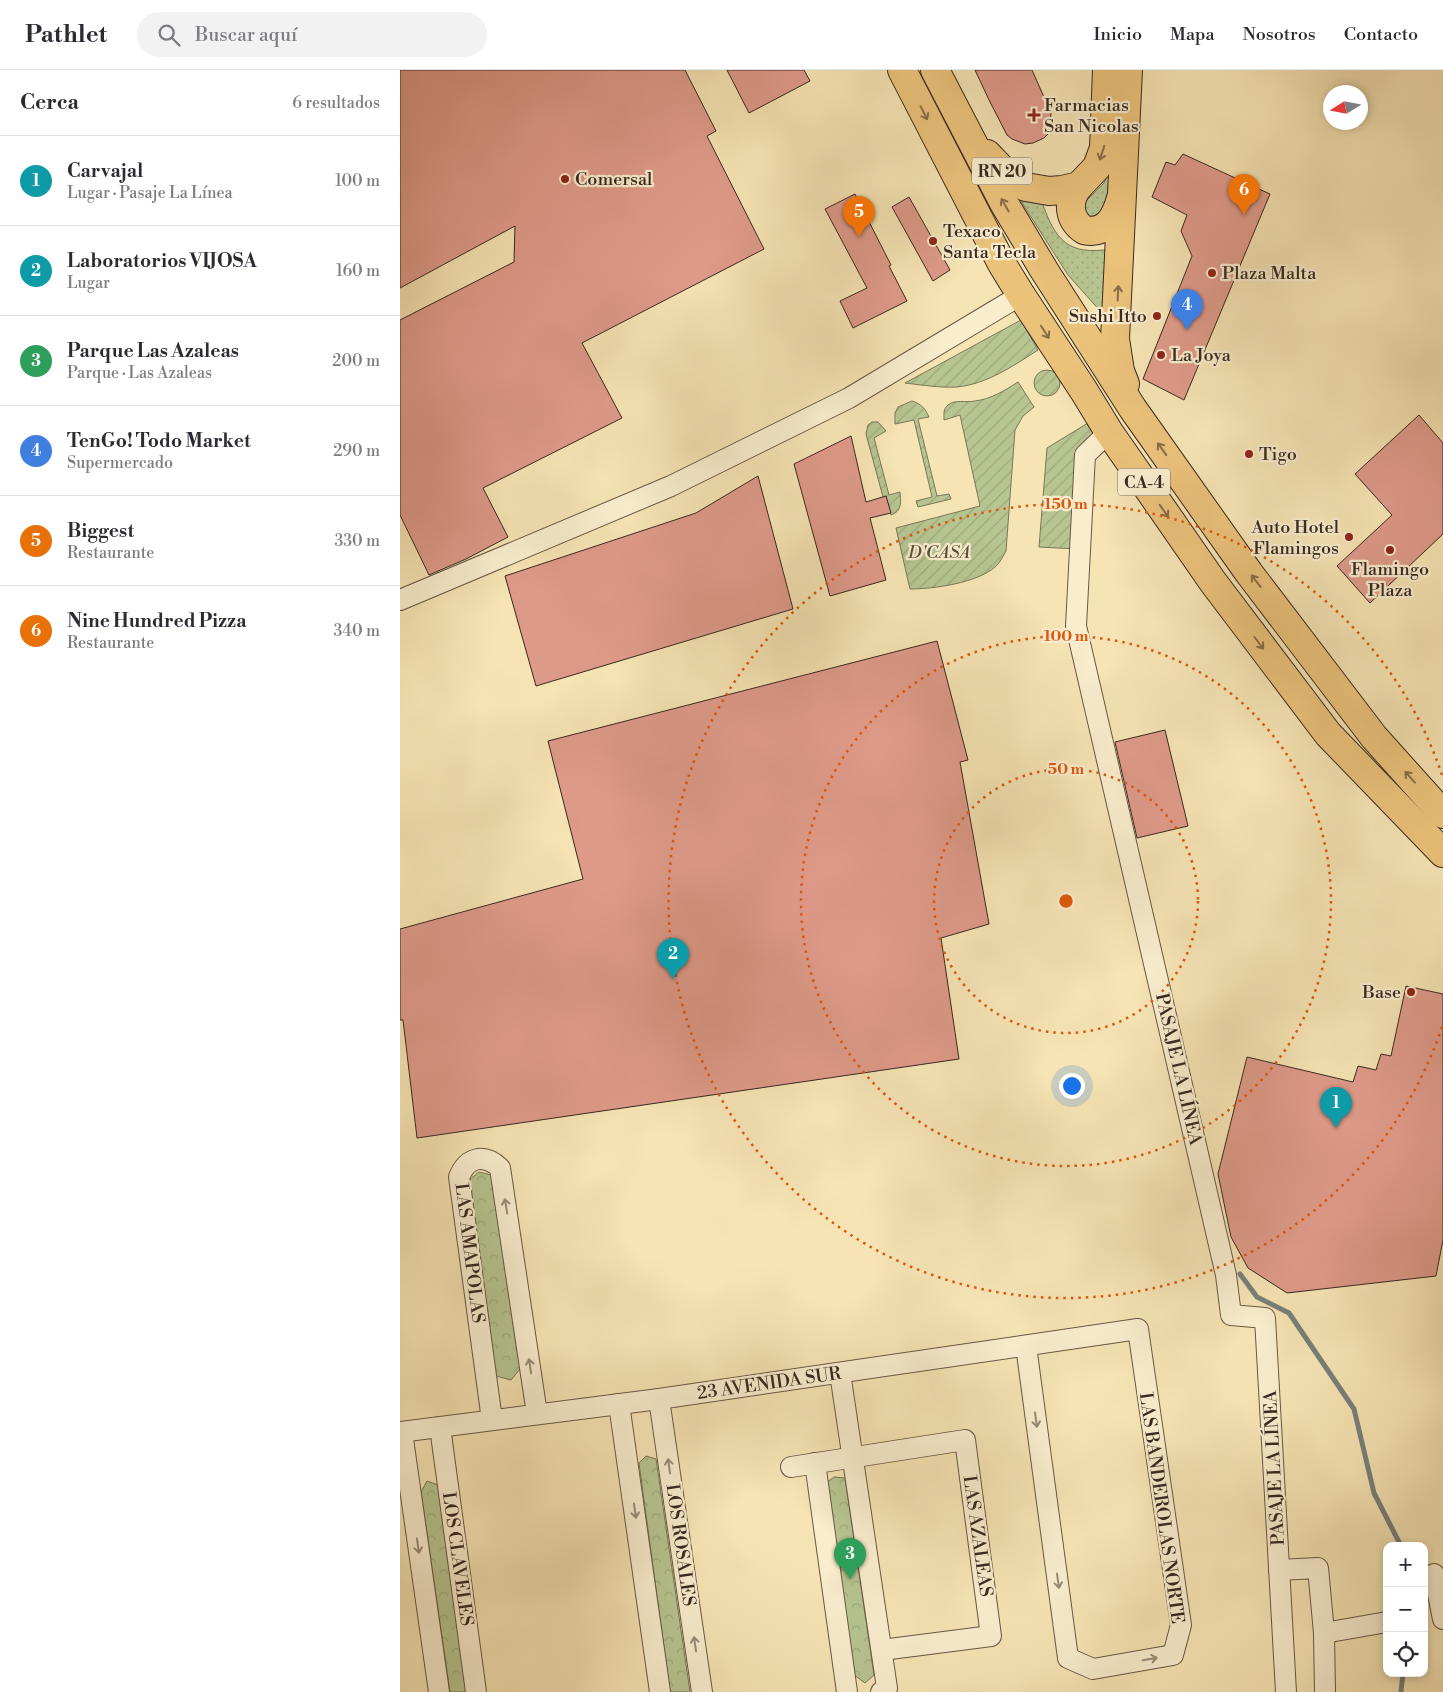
<!DOCTYPE html>
<html lang="es">
<head>
<meta charset="utf-8">
<style>
  body { margin:0; font-family:"Libre Bodoni",serif; background:#f2f2f3; color:#2b2b33 }
  .controls { position:absolute; right:15px; bottom:15px; display:grid; overflow:hidden; border-radius:10px; box-shadow:0 2px 8px #0003 }
  .controls button { width:45px; height:45px; display:grid; place-items:center; padding:0; border:0; border-bottom:1px solid #e1e1e2; background:#fff; color:#2b2b33; font:25px sans-serif }
  .compass { position:absolute; left:923px; top:15px; width:45px; height:45px; border-radius:50%; background:#fff; box-shadow:0 2px 8px #0003; rotate:259deg }
  .you { position:absolute; left:671px; top:1015px; width:18px; height:18px; margin:-12px; border:4px solid #fff; border-radius:50%; background:#1a73e8; box-shadow:0 0 0 8px #1a73e833 }
  .badge { display:grid; place-items:center; width:32px; height:32px; border-radius:50%; background:#7c3aed; color:#fff; font-size:16px; font-weight:700 }
  .pin { position:absolute; translate:-50% -41px; filter:drop-shadow(0 1px 2px #0008) }
  .pin::after { content:''; position:absolute; top:26px; width:18px; height:15px; background:inherit; clip-path:polygon(0 0,100% 0,50% 100%) }
  .list { margin:0; padding:0; list-style:none }
  h2 { display:flex; justify-content:space-between; align-items:center; height:65px; margin:0; padding:0 20px; font-size:21px }
  h2 small { font-size:16px; font-weight:400; color:#7c7c81 }
  .list li { display:grid; grid-template-columns:32px 1fr auto; gap:15px; align-items:center; box-sizing:border-box; height:90px; padding:0 20px; border-top:1px solid #e1e1e2 }
  .list b { display:block; font-size:19px; white-space:nowrap }
  .list p { margin:0; font-size:16px; white-space:nowrap; color:#7c7c81 }
  .list em { font-size:16px; font-style:normal; color:#7c7c81 }
  .icon { flex:none; width:28px; height:28px; fill:none; stroke:currentColor; stroke-width:2; stroke-linecap:round; stroke-linejoin:round }
  .map { position:relative; flex:none; width:1043px; height:1622px; overflow:hidden }
  header { display:flex; align-items:center; gap:30px; box-sizing:border-box; height:70px; padding:0 25px; background:#fff; border-bottom:1px solid #e1e1e2 }
  header strong { font-size:24px }
  nav { display:flex; gap:28px; margin-inline-start:auto; font-size:18px }
  .search { width:350px; height:45px; background:#f2f2f3; display:flex; align-items:center; gap:12px; box-sizing:border-box; padding:0 18px; border-radius:28px; color:#7c7c81; font-size:19px }
  main { display:flex }
  aside { flex:1; background:#fff }
  .map>svg:first-child { display:block }
  .grass { fill:url(#grass-dots); stroke:#787658 }
  .park { fill:url(#park-crowns); stroke:#787658 }
  .garden { fill:url(#garden-furrows); stroke:#787658 }
  .lines { fill:none; stroke-linecap:round; stroke-linejoin:round }
  .stream { stroke:#78807c; stroke-width:5 }
  .building { fill:#de9a89; stroke:#382820 }
  .street-casing { stroke:#685745; stroke-width:22 }
  .highway-casing { stroke:#382820; stroke-width:30 }
  .street { stroke:#f9edce; stroke-width:20 }
  .highway { stroke:#ebc27a; stroke-width:28 }
  .oneway { stroke:#896d48 }
  .oneway2 { stroke:#988a77 }
  .ring { fill:none; stroke:#df570d; stroke-width:2.5; stroke-dasharray:2.5 5 }
  .poi-dot { fill:#8f2418; stroke:#f9edce; stroke-width:2 }
  .labels { text-anchor:middle; stroke-width:4.5; stroke-linejoin:round; paint-order:stroke }
  .shield { fill:#f9edce; stroke:#726354; stroke-width:1 }
  .shield-label { font-size:16px; font-weight:bold; fill:#382820 }
  .poi-label { font-size:18px; fill:#382820; stroke:#f9edce; text-anchor:start }
  .park-label { font-size:18px; font-style:italic; fill:#584f3c; stroke:#f9edce }
  .street-label { font-size:18px; fill:#382820; stroke:#f9edce }
  .centre { fill:#df570d; stroke:#f9edce; stroke-width:2.5 }
  .ring-label { font-size:15px; text-anchor:middle; font-weight:bold; fill:#df570d; stroke:#f9edce; stroke-width:4.5; stroke-linejoin:round; paint-order:stroke }
</style>
</head>
<body>
<header>
<strong>Pathlet</strong>
<div class="search"><svg class="icon" aria-label="search" viewBox="0 0 24 24"><circle cx="10" cy="10" r="6"/><path d="M15 15l6 6"/></svg>Buscar aquí</div>
<nav><a>Inicio</a><a>Mapa</a><a>Nosotros</a><a>Contacto</a></nav>
</header>
<main>
<aside>
<h2>Cerca<small>6 resultados</small></h2>
<ul class="list">
<li><span class="badge" style="background:#0f9aa8">1</span><div><b>Carvajal</b><p>Lugar · Pasaje La Línea</p></div><em>100 m</em></li>
<li><span class="badge" style="background:#0f9aa8">2</span><div><b>Laboratorios VIJOSA</b><p>Lugar</p></div><em>160 m</em></li>
<li><span class="badge" style="background:#2e9e5b">3</span><div><b>Parque Las Azaleas</b><p>Parque · Las Azaleas</p></div><em>200 m</em></li>
<li><span class="badge" style="background:#3f7fe0">4</span><div><b>TenGo! Todo Market</b><p>Supermercado</p></div><em>290 m</em></li>
<li><span class="badge" style="background:#e8710a">5</span><div><b>Biggest</b><p>Restaurante</p></div><em>330 m</em></li>
<li><span class="badge" style="background:#e8710a">6</span><div><b>Nine Hundred Pizza</b><p>Restaurante</p></div><em>340 m</em></li>
</ul>
</aside>
<div class="map">
<svg width="1043" height="1622" viewBox="0 0 1043 1622">
  <defs>
    <pattern id="grass-dots" width="8" height="8" patternUnits="userSpaceOnUse" patternTransform="scale(1.25)"><rect width="8" height="8" fill="#b7c591"/><path d="M2 2h.1M6 6h.1" fill="none" stroke="#9ea97d" stroke-width="1.8" stroke-linecap="round"/></pattern>
    <pattern id="park-crowns" width="20" height="18" patternUnits="userSpaceOnUse" patternTransform="scale(1.25)"><rect width="20" height="18" fill="#b7c591"/><path d="M2 6a3 3 0 1 1 6 0M12 15a3 3 0 1 1 6 0" fill="none" stroke="#9ea97d"/></pattern>
    <pattern id="garden-furrows" width="10" height="10" patternUnits="userSpaceOnUse" patternTransform="scale(1.25)"><rect width="10" height="10" fill="#b7c591"/><path d="M-1 1l2-2M0 10L10 0M9 11l2-2" fill="none" stroke="#9ea97d"/></pattern>
  </defs>
  <rect width="100%" height="100%" fill="#f6e4b4"/>
  <filter id="stains"><feTurbulence type="fractalNoise" baseFrequency=".004" numOctaves="4"/><feColorMatrix values="0 0 0 0 .2 0 0 0 0 .09 0 0 0 0 .02 0 0 0 .5 -.17"/></filter>
  <radialGradient id="worn" r=".72"><stop offset=".6" stop-color="#630" stop-opacity="0"/><stop offset="1" stop-color="#630" stop-opacity=".3"/></radialGradient>
  <g class="grass">
    <path d="M 709,102 L 711,107 L 705,140 L 695,148 L 688,148 L 683,134 L 704,113 Z"/>
    <path d="M 617,125 L 642,132 C 655,170 668,186 711,179 L 702,243 L 668,205 Z"/>
  </g>
  <g class="park">
    <path d="M 79,1102 L 91,1105 L 120,1299 L 111,1310 L 96,1306 L 69,1110 Z"/>
    <path d="M 246,1386 L 256,1389 L 290,1622 L 270,1622 L 239,1393 Z"/>
    <path d="M 434,1407 L 445,1408 L 474,1605 L 465,1613 L 454,1605 L 426,1413 Z"/>
    <path d="M 27,1411 L 38,1415 L 68,1622 L 50,1622 L 21,1422 Z"/>
  </g>
  <g class="garden">
    <path d="M 621,250 L 638,280 C 613,296 587,314 557,317 C 540,318 522,315 505,313 Z"/>
    <circle cx="647" cy="313" r="13"/>
    <path d="M 618,312 L 634,337 L 623,346 L 615,360 L 606,481 C 603,486 600,493 595,497 C 577,513 533,519 510,519 L 496,458 L 580,436 L 560,345 L 544,350 C 544,344 543,339 548,335 C 555,329 566,333 575,331 C 591,329 604,321 618,312 Z"/>
    <path d="M 512,331 C 521,334 525,338 529,347 L 518,349 L 537,426 L 549,424 L 551,429 L 518,437 L 516,431 L 532,427 L 514,350 L 495,354 L 495,343 L 498,337 Z"/>
    <path d="M 472,352 L 478,352 L 486,361 L 474,368 L 489,425 L 500,422 C 501,432 502,441 491,445 L 486,426 L 483,427 L 466,364 L 468,355 Z"/>
    <path d="M 688,353 L 698,371 L 683,384 L 678,479 L 639,477 L 647,378 Z"/>
  </g>
  <g class="lines">
    <g class="stream">
      <path d="M 840,1204 L 857,1227 L 889,1243 L 954,1339 L 974,1423 L 1001,1476"/>
      <path d="M 1001,1622 L 1003,1603"/>
    </g>
  </g>
  <g class="building">
    <path d="M 0,0 L 285,0 L 316,61 L 307,66 L 364,179 L 182,273 L 222,348 L 83,418 L 108,467 L 66,489 L 29,505 L 0,445 L 0,250 L 114,192 L 115,156 L 0,218 Z"/>
    <path d="M 327,0 L 404,0 L 410,11 L 349,43 Z"/>
    <path d="M 575,0 L 632,0 L 651,43 L 650,62 L 644,68 L 633,73 L 625,74 L 612,69 L 607,65 L 590,32 Z"/>
    <path d="M 783,84 L 870,124 L 784,330 L 743,309 L 792,186 L 781,161 L 787,145 L 752,127 L 766,92 L 775,95 Z"/>
    <path d="M 455,124 L 491,195 L 489,196 L 507,231 L 453,258 L 440,231 L 467,218 L 425,139 Z"/>
    <path d="M 509,127 L 550,200 L 533,211 L 492,137 Z"/>
    <path d="M 1019,345 L 1043,373 L 1043,464 L 970,533 L 937,496 L 992,445 L 955,404 Z"/>
    <path d="M 451,366 L 466,432 L 486,426 L 491,443 L 470,448 L 486,510 L 430,526 L 394,394 Z"/>
    <path d="M 358,406 L 393,539 L 136,616 L 105,506 L 296,443 Z"/>
    <path d="M 537,571 L 568,690 L 560,692 L 589,854 L 541,868 L 559,989 L 17,1068 L 3,950 L 0,950 L 0,859 L 183,809 L 148,671 Z"/>
    <path d="M 765,660 L 788,756 L 737,768 L 715,672 Z"/>
    <path d="M 1006,916 L 1043,924 L 1043,1170 L 1036,1206 L 887,1223 L 848,1198 L 831,1167 L 818,1104 L 847,987 L 953,1012 L 958,996 L 976,1000 L 981,984 L 991,986 Z"/>
  </g>
  <g class="lines">
    <g class="street-casing">
      <g id="street">
        <path d="M 709,362 L 685,385 L 676,556 L 826,1205 L 831,1245 L 865,1248 L 886,1622"/>
        <path d="M 0,530 L 271,416 L 449,328 L 621,225"/>
        <path d="M 440,1303 L 487,1618 L 481,1622"/>
        <path d="M 259,1329 L 302,1622"/>
        <path d="M 219,1334 L 260,1622"/>
        <path d="M 92,1350 L 59,1107 C 67,1087 84,1083 100,1098 L 137,1344"/>
        <path d="M 40,1357 L 76,1622"/>
        <path d="M 0,1362 L 259,1329 L 738,1259 L 781,1555 L 773,1585 L 693,1599 L 668,1588 L 626,1276"/>
        <path d="M 2,1362 L 39,1622"/>
        <path d="M 415,1393 L 447,1622"/>
        <path d="M 391,1397 L 565,1370 L 591,1566 L 482,1580"/>
        <path d="M 879,1500 L 918,1498 L 924,1563 L 925,1622"/>
        <path d="M 1034,1504 L 1043,1549"/>
        <path d="M 924,1563 L 987,1552"/>
      </g>
    </g>
    <g class="highway-casing">
      <g id="highway">
        <path d="M 502,0 L 602,194 L 621,225 L 684,321 L 709,362 L 813,512 L 928,664 L 1043,783"/>
        <path d="M 535,0 L 604,133 L 644,200 L 733,339 L 849,503 L 974,667 L 1043,744"/>
        <path d="M 587,84 L 610,108 L 626,117 L 649,121 L 662,120 L 679,116 L 697,97 L 704,78 L 707,0"/>
        <path d="M 679,116 C 667,130 668,149 684,160 C 706,165 716,147 721,128"/>
        <path d="M 725,314 L 720,301 L 715,269 L 728,0"/>
      </g>
    </g>
    <use href="#street" class="street"/>
    <use href="#highway" class="highway"/>
  </g>
  <defs><path id="oneway-shaft" d="M-6 0H5M1.5-3L5.5 0L1.5 3" fill="none" stroke-width="1.6" stroke-linecap="round" stroke-linejoin="round" transform="scale(1.25)"/></defs>
  <g class="oneway">
    <use href="#oneway-shaft" transform="translate(524 43) rotate(63)"/>
    <use href="#oneway-shaft" transform="translate(702 83) rotate(108)"/>
    <use href="#oneway-shaft" transform="translate(605 135) rotate(-120)"/>
    <use href="#oneway-shaft" transform="translate(718 223) rotate(-87)"/>
    <use href="#oneway-shaft" transform="translate(645 262) rotate(57)"/>
    <use href="#oneway-shaft" transform="translate(762 379) rotate(-125)"/>
    <use href="#oneway-shaft" transform="translate(764 441) rotate(55)"/>
    <use href="#oneway-shaft" transform="translate(856 511) rotate(-128)"/>
    <use href="#oneway-shaft" transform="translate(859 573) rotate(53)"/>
    <use href="#oneway-shaft" transform="translate(1010 707) rotate(-132)"/>
  </g>
  <g class="oneway2">
    <use href="#oneway-shaft" transform="translate(106 1136) rotate(-99)"/>
    <use href="#oneway-shaft" transform="translate(130 1296) rotate(-99)"/>
    <use href="#oneway-shaft" transform="translate(636 1350) rotate(82)"/>
    <use href="#oneway-shaft" transform="translate(269 1396) rotate(-98)"/>
    <use href="#oneway-shaft" transform="translate(235 1441) rotate(82)"/>
    <use href="#oneway-shaft" transform="translate(18 1476) rotate(82)"/>
    <use href="#oneway-shaft" transform="translate(658 1511) rotate(82)"/>
    <use href="#oneway-shaft" transform="translate(295 1574) rotate(-98)"/>
    <use href="#oneway-shaft" transform="translate(750 1589) rotate(-10)"/>
  </g>
  <g class="ring">
    <circle cx="666" cy="831" r="132"/>
    <circle cx="666" cy="831" r="265"/>
    <path d="M1042 957A397 397 0 1 1 1042 705"/>
  </g>
  <g class="poi-dot">
    <path d="M631.5 37.5h5v5h5v5h-5v5h-5v-5h-5v-5h5z"/>
    <circle cx="165" cy="109" r="5"/>
    <circle cx="533" cy="171" r="5"/>
    <circle cx="812" cy="203" r="5"/>
    <circle cx="757" cy="246" r="5"/>
    <circle cx="761" cy="285" r="5"/>
    <circle cx="849" cy="384" r="5"/>
    <circle cx="949" cy="467" r="5"/>
    <circle cx="990" cy="480" r="5"/>
    <circle cx="1011" cy="922" r="5"/>
  </g>
  <g class="labels">
    <g class="shield">
      <rect x="572" y="87.5" width="60" height="27" rx="4"/>
      <rect x="718" y="398.5" width="52" height="27" rx="4"/>
    </g>
    <g class="shield-label">
      <text x="602" y="107">RN 20</text>
      <text x="744" y="418">CA-4</text>
    </g>
    <g class="poi-label">
      <text x="644" y="41">Farmacias<tspan x="644" dy="21">San Nicolas</tspan></text>
      <text x="175" y="115">Comersal</text>
      <text x="543" y="167">Texaco<tspan x="543" dy="21">Santa Tecla</tspan></text>
      <text x="822" y="209">Plaza Malta</text>
      <text x="747" y="252" text-anchor="end">Sushi Itto</text>
      <text x="771" y="291">La Joya</text>
      <text x="859" y="390">Tigo</text>
      <text x="939" y="463" text-anchor="end">Auto Hotel<tspan x="939" dy="21">Flamingos</tspan></text>
      <text x="990" y="505" text-anchor="middle">Flamingo<tspan x="990" dy="21">Plaza</tspan></text>
      <text x="1001" y="928" text-anchor="end">Base</text>
    </g>
    <g class="park-label">
      <text x="539" y="488">D'CASA</text>
    </g>
    <g class="street-label">
      <text transform="translate(779 999) rotate(77)" y="6">PASAJE LA LÍNEA</text>
      <text transform="translate(70 1183) rotate(83)" y="6">LAS AMAPOLAS</text>
      <text transform="translate(369 1313) rotate(-8)" y="6">23 AVENIDA SUR</text>
      <text transform="translate(874 1398) rotate(-93)" y="6">PASAJE LA LÍNEA</text>
      <text transform="translate(762 1438) rotate(82)" y="6">LAS BANDEROLAS NORTE</text>
      <text transform="translate(578 1466) rotate(82)" y="6">LAS AZALEAS</text>
      <text transform="translate(281 1475) rotate(82)" y="6">LOS ROSALES</text>
      <text transform="translate(58 1489) rotate(82)" y="6">LOS CLAVELES</text>
    </g>
  </g>
  <circle cx="666" cy="831" r="8" class="centre"/>
  <g class="ring-label">
    <text x="666" y="439">150 m</text>
    <text x="666" y="571">100 m</text>
    <text x="666" y="704">50 m</text>
  </g>
  <rect width="100%" height="100%" filter="url(#stains)"/>
  <rect width="100%" height="100%" fill="url(#worn)"/>
</svg>
<div class="controls">
<button>+</button>
<button>−</button>
<button><svg class="icon" aria-label="locate" viewBox="0 0 24 24"><circle cx="12" cy="12" r="6"/><path d="M12 2v4M12 18v4M2 12h4M18 12h4"/></svg></button>
</div>
<svg class="compass" viewBox="-18 -18 36 36"><path d="M0-13l5 13h-10z" fill="#e53935"/><path d="M0 13l5-13h-10z" fill="#7c7c81"/></svg>
<div class="you"></div>
<div class="pin badge" style="left:936px;top:1058px;background:#0f9aa8">1</div>
<div class="pin badge" style="left:273px;top:909px;background:#0f9aa8">2</div>
<div class="pin badge" style="left:450px;top:1509px;background:#2e9e5b">3</div>
<div class="pin badge" style="left:787px;top:260px;background:#3f7fe0">4</div>
<div class="pin badge" style="left:459px;top:167px;background:#e8710a">5</div>
<div class="pin badge" style="left:844px;top:145px;background:#e8710a">6</div>
</div>
</main>
</body>
</html>
